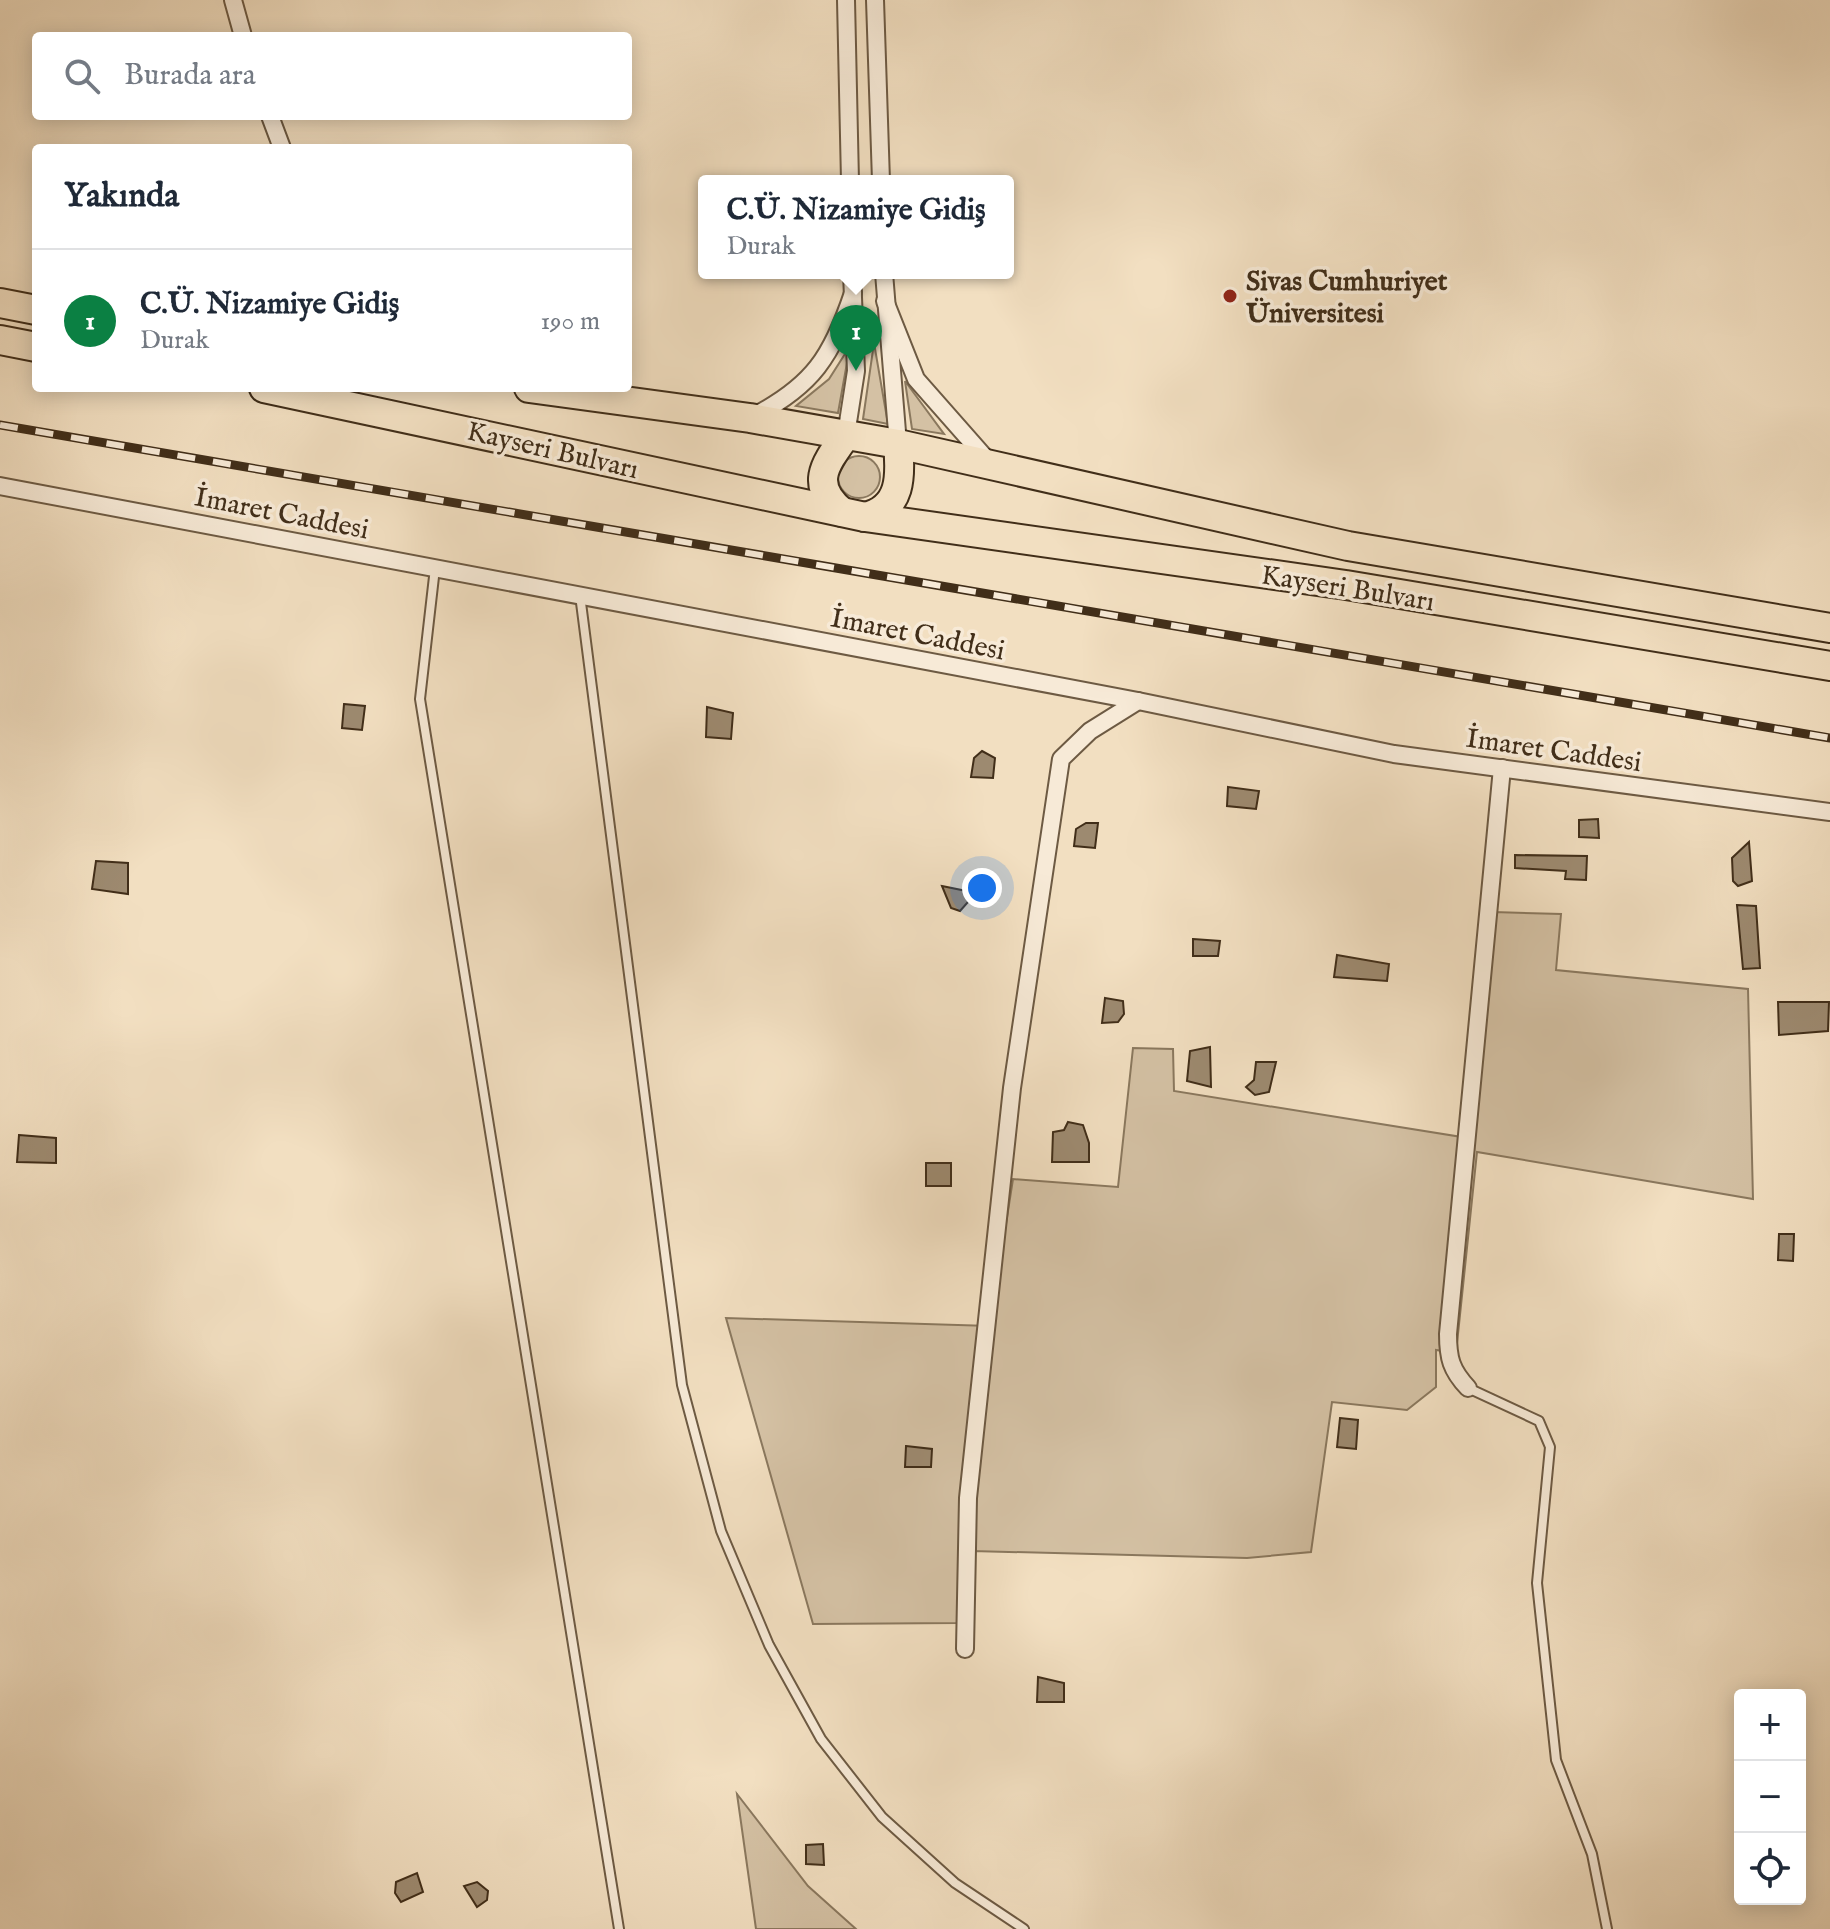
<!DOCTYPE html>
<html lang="tr">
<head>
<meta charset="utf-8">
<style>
  body { margin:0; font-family:"IM FELL English",serif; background:#f2f2f3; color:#1f2937 }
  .controls { position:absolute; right:24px; bottom:24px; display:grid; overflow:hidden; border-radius:8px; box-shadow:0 4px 20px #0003 }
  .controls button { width:72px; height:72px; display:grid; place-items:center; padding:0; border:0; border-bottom:2px solid #e0e1e3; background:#fff; color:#1f2937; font:40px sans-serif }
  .you { position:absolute; left:982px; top:888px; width:28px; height:28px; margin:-20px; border:6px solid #fff; border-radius:50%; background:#1a73e8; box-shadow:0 0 0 12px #1a73e833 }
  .badge { display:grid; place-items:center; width:52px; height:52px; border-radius:50%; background:#0b8043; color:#fff; font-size:26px; font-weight:700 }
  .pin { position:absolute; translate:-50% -66px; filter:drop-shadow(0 2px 4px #0008) }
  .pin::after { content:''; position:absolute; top:42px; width:28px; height:24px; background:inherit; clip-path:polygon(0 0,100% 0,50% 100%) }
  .popup { position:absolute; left:698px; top:175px; width:316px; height:104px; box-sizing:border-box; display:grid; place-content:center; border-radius:8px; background:#fff; filter:drop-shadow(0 2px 6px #0005); font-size:26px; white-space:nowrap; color:#747a83 }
  .popup b { font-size:30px; color:#1f2937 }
  .popup::after { content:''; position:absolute; left:50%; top:100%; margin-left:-16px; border:16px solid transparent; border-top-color:#fff }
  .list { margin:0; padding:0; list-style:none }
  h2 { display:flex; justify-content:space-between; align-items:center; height:104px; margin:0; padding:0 32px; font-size:34px }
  h2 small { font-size:26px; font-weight:400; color:#747a83 }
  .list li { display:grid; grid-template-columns:52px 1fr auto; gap:24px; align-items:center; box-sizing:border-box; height:144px; padding:0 32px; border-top:2px solid #e0e1e3 }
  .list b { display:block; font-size:30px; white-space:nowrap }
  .list p { margin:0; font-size:26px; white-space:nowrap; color:#747a83 }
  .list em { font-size:26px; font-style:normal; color:#747a83 }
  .icon { flex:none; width:44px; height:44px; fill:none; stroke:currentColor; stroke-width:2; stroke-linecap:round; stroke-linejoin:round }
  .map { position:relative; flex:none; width:1830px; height:1929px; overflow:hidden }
  .search { position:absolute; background:#fff; box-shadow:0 4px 20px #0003; left:32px; top:32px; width:600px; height:88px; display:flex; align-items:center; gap:20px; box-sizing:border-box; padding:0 28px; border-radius:8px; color:#747a83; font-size:30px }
  .panel { position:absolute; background:#fff; box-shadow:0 4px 20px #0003; left:32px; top:144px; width:600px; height:248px; border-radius:8px }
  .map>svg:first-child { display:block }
  .green { fill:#d4c1a4; stroke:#8a785e; stroke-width:2 }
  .building { fill:#9d8a70; stroke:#412e19; stroke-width:2 }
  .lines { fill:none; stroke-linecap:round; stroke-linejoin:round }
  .lane-casing { stroke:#6d5a43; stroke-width:12 }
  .street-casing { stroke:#6d5a43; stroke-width:20 }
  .highway-casing { stroke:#412e19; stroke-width:32 }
  .lane { stroke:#f7ead7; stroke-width:8 }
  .street { stroke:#f7ead7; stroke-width:16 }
  .highway { stroke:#f2dfc1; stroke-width:28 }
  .rail-casing { stroke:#412e19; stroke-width:9 }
  .rail { stroke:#f7ead7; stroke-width:6; stroke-dasharray:18; stroke-linecap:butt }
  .poi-dot { fill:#8f2418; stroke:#f7ead7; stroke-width:3 }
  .labels { text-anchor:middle; stroke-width:7; stroke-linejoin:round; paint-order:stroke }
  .poi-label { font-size:28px; font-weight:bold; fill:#412e19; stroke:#f7ead7; text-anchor:start }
  .street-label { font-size:28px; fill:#412e19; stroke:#f7ead7 }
</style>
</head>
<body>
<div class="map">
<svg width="1830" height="1929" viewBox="0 0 1830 1929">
  <rect width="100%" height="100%" fill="#f2dfc1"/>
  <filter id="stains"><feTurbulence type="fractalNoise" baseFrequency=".0025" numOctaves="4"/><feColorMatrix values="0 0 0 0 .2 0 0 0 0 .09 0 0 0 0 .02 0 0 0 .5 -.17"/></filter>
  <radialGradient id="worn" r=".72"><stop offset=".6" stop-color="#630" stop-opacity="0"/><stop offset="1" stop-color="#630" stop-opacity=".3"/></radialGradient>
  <g class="green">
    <path d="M 874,343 L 888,424 L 863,419 Z"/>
    <path d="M 850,346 L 838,413 L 796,406 L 829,379 Z"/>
    <path d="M 905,381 L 944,434 L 912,429 Z"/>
    <circle cx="859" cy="477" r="21"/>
    <path d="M 1493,912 L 1561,914 L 1556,970 L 1748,989 L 1753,1199 L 1477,1152 L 1456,1353 L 1436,1350 L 1436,1387 L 1407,1410 L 1332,1402 L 1311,1552 L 1247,1558 L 972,1551 L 958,1623 L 813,1624 L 726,1318 L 990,1326 L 1013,1179 L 1118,1187 L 1133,1048 L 1173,1049 L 1174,1091 L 1462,1137 Z"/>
    <path d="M 737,1794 L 808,1886 L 856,1929 L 756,1929 Z"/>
  </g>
  <g class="building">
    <path d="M 344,704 L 365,706 L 362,730 L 342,728 Z"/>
    <path d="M 707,707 L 733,713 L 731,739 L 706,737 Z"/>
    <path d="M 982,751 L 995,758 L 993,778 L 971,777 L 974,758 Z"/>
    <path d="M 1228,787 L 1259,791 L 1256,809 L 1227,806 Z"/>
    <path d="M 1598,819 L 1599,838 L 1579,837 L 1579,820 Z"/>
    <path d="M 1086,823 L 1098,823 L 1095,848 L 1074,846 L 1076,829 Z"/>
    <path d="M 1749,842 L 1752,881 L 1738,886 L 1733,881 L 1732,858 Z"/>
    <path d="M 1515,855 L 1587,856 L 1586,880 L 1565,879 L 1566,871 L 1515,868 Z"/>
    <path d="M 96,861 L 128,863 L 128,894 L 92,889 Z"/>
    <path d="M 942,886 L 976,893 L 960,911 L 951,908 Z"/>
    <path d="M 1737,905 L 1756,906 L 1760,968 L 1743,969 Z"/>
    <path d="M 1193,939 L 1220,941 L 1218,956 L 1193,956 Z"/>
    <path d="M 1337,955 L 1389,964 L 1387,981 L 1334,977 Z"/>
    <path d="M 1105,998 L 1123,1001 L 1124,1014 L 1118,1022 L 1102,1023 Z"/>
    <path d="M 1778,1002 L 1829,1002 L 1828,1031 L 1779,1035 Z"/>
    <path d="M 1210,1047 L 1211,1087 L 1187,1081 L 1190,1051 Z"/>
    <path d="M 1256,1062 L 1276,1062 L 1269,1092 L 1255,1095 L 1246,1087 L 1254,1080 Z"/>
    <path d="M 1068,1122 L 1083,1125 L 1089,1143 L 1089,1162 L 1052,1162 L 1053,1132 L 1064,1130 Z"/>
    <path d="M 19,1135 L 56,1138 L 56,1163 L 17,1162 Z"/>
    <rect x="926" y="1163" width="25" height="23"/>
    <path d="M 1779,1234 L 1794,1234 L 1793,1261 L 1778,1260 Z"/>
    <path d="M 1340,1418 L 1358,1420 L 1356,1449 L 1337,1447 Z"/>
    <path d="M 906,1446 L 932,1449 L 931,1467 L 905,1467 Z"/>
    <path d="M 1038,1677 L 1064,1683 L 1064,1702 L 1037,1702 Z"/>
    <path d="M 823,1844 L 824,1865 L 806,1864 L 806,1845 Z"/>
    <path d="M 417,1873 L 423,1892 L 401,1902 L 395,1893 L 396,1882 Z"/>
    <path d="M 477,1882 L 488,1891 L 487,1900 L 477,1907 L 464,1886 Z"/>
  </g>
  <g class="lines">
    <g class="lane-casing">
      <g id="lane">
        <path d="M 435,568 L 420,699 L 619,1929"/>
        <path d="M 580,595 L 682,1385 L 721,1531 L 769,1645 L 821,1739 L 882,1817 L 955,1883 L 1024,1929"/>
        <path d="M 1468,1388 L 1539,1421 L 1550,1447 L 1537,1583 L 1556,1760 L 1592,1854 L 1607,1929"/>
      </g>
    </g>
    <g class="street-casing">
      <g id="street">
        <path d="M 233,0 L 243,36"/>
        <path d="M 846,0 L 850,181"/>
        <path d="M 875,0 L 881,181"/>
        <path d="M 270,116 L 282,148"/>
        <path d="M 884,273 L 898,444"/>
        <path d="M 885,301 L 916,379 L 990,463"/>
        <path d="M 752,417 C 813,386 832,356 853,293"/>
        <path d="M 846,435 L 856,371 L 852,273"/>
        <path d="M 0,486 L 1138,701 L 1394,754 L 1830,812"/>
        <path d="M 1468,1388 C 1451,1370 1448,1358 1448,1334 L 1502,768"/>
        <path d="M 965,1649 L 968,1498 L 978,1404 L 1012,1088 L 1061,759 L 1090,731 L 1138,701"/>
      </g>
    </g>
    <g class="highway-casing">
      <g id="highway">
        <path d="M 0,303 L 36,310"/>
        <path d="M 0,340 L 36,347"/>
        <path d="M 264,388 L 865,517 L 1346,585 L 1830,666"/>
        <path d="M 529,388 L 750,418 L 898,444 L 1348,546 L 1830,628"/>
        <path d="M 842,512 C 808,484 826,463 846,435"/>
        <path d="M 865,517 C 902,509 901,475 898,444"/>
      </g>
    </g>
    <use href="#lane" class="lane"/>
    <use href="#street" class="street"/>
    <use href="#highway" class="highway"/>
    <g class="rail-casing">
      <path id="rail" d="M 0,425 L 1830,738"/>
    </g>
    <use href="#rail" class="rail"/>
  </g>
  <circle class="poi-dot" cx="1230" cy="296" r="8"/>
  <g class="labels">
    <g class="poi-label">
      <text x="1246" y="290">Sivas Cumhuriyet<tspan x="1246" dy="32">Üniversitesi</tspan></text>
    </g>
    <g class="street-label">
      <text transform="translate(553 449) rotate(13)" y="10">Kayseri Bulvarı</text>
      <text transform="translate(282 512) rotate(11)" y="10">İmaret Caddesi</text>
      <text transform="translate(1348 587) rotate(9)" y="10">Kayseri Bulvarı</text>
      <text transform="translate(918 633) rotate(11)" y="10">İmaret Caddesi</text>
      <text transform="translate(1554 749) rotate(8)" y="10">İmaret Caddesi</text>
    </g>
  </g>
  <rect width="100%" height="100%" filter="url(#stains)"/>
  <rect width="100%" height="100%" fill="url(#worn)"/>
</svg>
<div class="controls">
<button>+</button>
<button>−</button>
<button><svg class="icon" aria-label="locate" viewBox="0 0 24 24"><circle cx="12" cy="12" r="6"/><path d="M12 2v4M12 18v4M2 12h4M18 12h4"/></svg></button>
</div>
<div class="you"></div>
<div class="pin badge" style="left:856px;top:371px">1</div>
<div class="popup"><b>C.Ü. Nizamiye Gidiş</b>Durak</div>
<div class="search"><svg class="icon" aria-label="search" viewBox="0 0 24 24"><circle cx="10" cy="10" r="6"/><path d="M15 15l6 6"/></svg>Burada ara</div>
<section class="panel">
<h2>Yakında<small></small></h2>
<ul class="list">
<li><span class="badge">1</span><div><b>C.Ü. Nizamiye Gidiş</b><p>Durak</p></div><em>190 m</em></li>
</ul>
</section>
</div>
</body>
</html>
